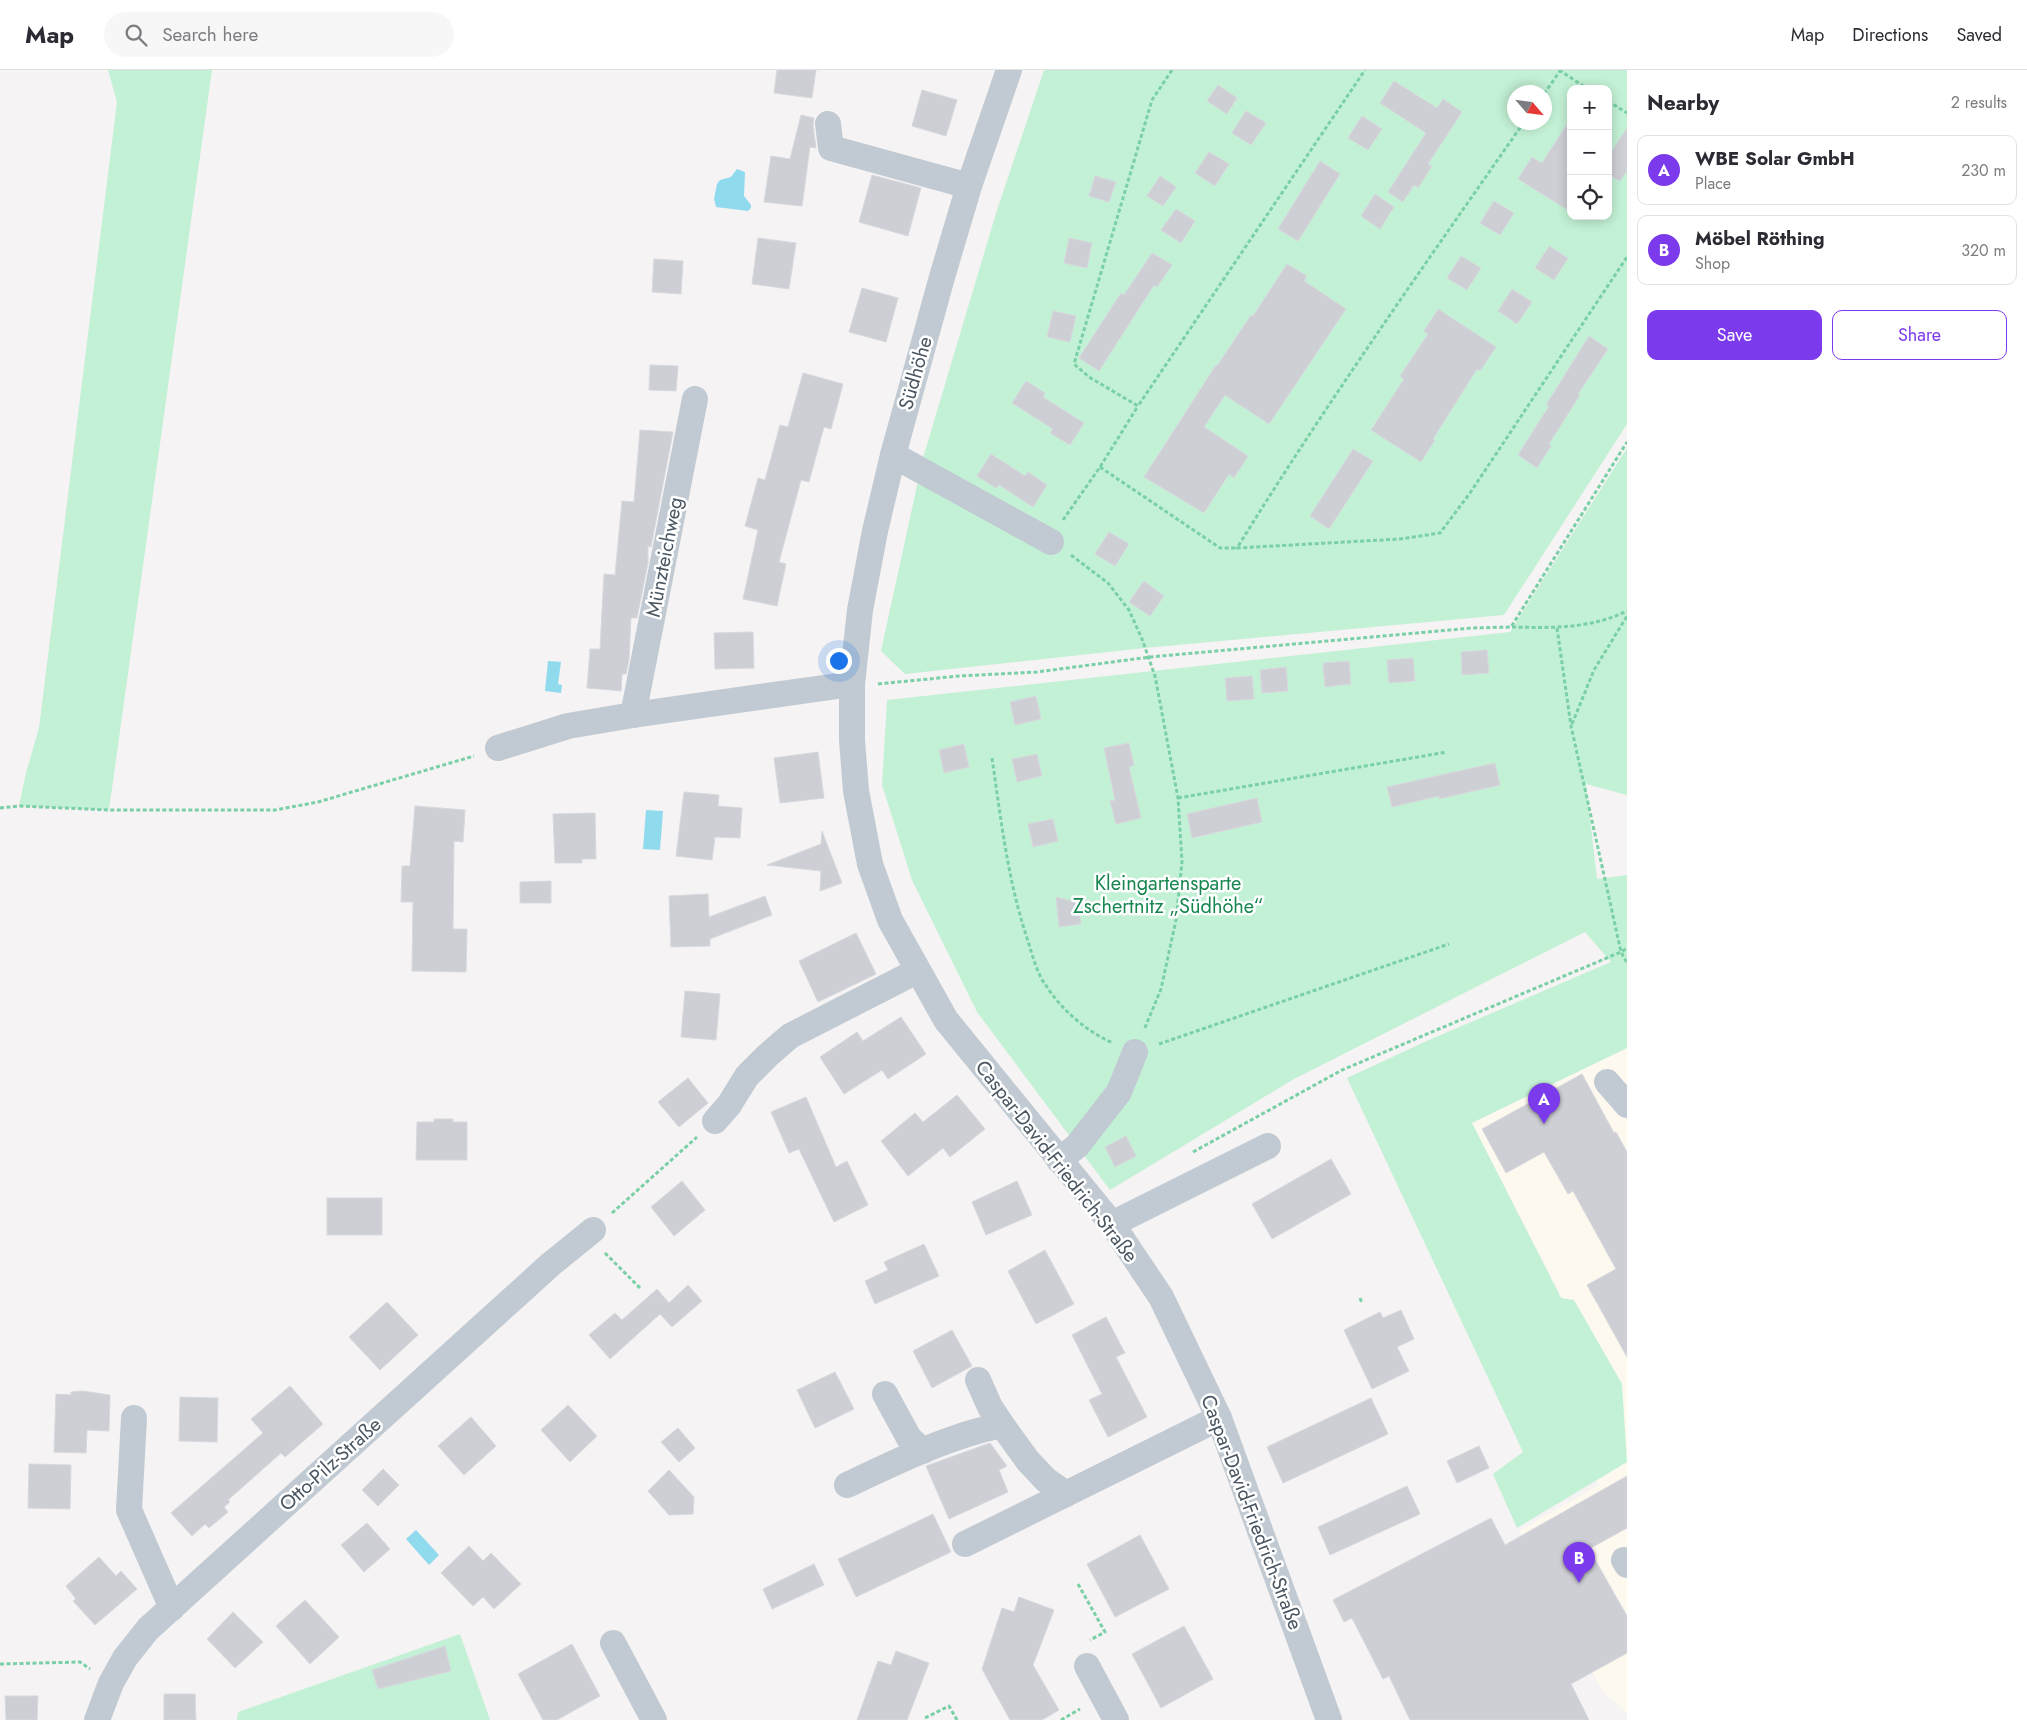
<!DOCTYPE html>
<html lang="en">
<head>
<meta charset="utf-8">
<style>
  body { margin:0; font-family:Jost,sans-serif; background:#f7f7f7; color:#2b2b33 }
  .controls { position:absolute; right:15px; top:15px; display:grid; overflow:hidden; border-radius:10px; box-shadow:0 2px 12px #0003 }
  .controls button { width:45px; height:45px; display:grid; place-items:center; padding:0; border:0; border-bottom:1px solid #e1e1e2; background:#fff; color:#2b2b33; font:25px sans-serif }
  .compass { position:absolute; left:1507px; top:15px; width:45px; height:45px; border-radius:50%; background:#fff; box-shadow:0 2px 12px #0003; rotate:118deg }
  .you { position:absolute; left:838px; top:590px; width:18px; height:18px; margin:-12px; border:4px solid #fff; border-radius:50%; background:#1a73e8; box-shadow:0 0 0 8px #1a73e833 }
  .badge { display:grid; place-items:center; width:32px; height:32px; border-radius:50%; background:#7c3aed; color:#fff; font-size:16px; font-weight:700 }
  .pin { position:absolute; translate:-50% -41px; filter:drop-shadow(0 1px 2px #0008) }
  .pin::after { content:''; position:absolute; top:26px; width:18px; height:15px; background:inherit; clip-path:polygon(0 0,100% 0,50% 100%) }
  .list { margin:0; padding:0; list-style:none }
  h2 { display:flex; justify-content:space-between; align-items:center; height:65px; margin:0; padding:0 20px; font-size:21px }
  h2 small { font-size:16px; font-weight:400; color:#7c7c81 }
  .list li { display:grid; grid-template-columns:32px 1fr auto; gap:15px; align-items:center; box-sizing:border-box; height:70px; margin:0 10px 10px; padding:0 10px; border:1px solid #e1e1e2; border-radius:10px }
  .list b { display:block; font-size:19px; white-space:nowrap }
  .list p { margin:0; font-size:16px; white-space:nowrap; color:#7c7c81 }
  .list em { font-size:16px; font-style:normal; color:#7c7c81 }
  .actions { display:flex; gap:10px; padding:15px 20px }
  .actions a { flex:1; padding:11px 0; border:1px solid #7c3aed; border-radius:10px; text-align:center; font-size:18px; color:#7c3aed }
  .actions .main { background:#7c3aed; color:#fff }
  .icon { flex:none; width:28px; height:28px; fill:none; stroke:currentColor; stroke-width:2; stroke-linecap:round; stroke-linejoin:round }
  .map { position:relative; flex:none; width:1627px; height:1650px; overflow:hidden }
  header { display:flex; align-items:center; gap:30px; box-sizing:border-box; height:70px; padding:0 25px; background:#fff; border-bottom:1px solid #e1e1e2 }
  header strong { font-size:24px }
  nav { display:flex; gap:28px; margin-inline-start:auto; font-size:18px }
  .search { width:350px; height:45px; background:#f7f7f7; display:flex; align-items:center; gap:12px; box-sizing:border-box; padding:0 18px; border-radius:28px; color:#7c7c81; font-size:19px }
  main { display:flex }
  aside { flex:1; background:#fff }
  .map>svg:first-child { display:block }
  .commercial { fill:#fdf9ef }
  .green { fill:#c3f1d5; fill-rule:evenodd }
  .water { fill:#90daee }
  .building { fill:#cdcfd5; stroke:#d7d9de }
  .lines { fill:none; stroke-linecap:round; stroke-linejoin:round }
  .path { stroke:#7ad0a6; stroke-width:3; stroke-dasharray:4 2.5; stroke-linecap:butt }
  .minor { stroke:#c1cad2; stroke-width:26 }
  .labels { text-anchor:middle; stroke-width:5; stroke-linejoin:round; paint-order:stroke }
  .street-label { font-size:20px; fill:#4a5661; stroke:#fff }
  .park-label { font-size:20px; fill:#17864f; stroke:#fff }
</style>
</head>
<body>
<header>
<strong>Map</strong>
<div class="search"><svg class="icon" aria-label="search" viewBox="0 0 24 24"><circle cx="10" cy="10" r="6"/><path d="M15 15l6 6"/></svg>Search here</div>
<nav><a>Map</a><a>Directions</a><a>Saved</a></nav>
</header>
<main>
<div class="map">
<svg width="1627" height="1650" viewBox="0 0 1627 1650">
  <rect width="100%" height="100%" fill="#f5f3f3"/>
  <path class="commercial" d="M 1627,933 L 1627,1643 L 1602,1621 L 1519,1461 L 1599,1415 L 1518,1278 L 1572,1246 L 1429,970 Z"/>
  <g class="green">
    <path d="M 108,0 L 212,0 L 109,740 L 19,736 L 26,703 L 39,658 L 117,32 Z"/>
    <path d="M 1044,0 L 1627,0 L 1627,354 L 1504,545 L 1145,578 L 905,604 L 881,581 L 923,388 L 997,140 ZM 1571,19 L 1608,19 L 1608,146 L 1571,146 ZM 1514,22 L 1544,22 L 1544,52 L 1514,52 Z"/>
    <path d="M 1627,378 L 1627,725 L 1586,714 L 1597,809 L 1627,805 L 1627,978 L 1472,1053 L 1561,1228 L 1574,1230 L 1622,1314 L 1627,1392 L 1517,1458 L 1493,1404 L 1523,1382 L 1347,1008 L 1429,970 L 1611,892 L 1585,862 L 1294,1009 L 1110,1120 L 977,942 L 912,810 L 882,715 L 887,630 L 1510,562 Z"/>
    <path d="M 460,1564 L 490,1650 L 237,1650 L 238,1642 Z"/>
  </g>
  <g class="water">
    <path d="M 737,99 L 745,102 L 744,126 L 751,135 L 751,138 L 748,141 L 716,137 L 714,129 L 717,114 L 720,110 L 731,107 Z"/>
    <path d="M 548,591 L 561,592 L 558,614 L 562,615 L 561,623 L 545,621 Z"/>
    <path d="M 646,740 L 663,741 L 660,780 L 643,779 Z"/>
    <path d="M 416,1460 L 439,1485 L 429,1495 L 406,1469 Z"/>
  </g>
  <g class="building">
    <path d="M 777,0 L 816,0 L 812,28 L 774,23 Z"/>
    <path d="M 1394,11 L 1437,38 L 1443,29 L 1462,42 L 1428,94 L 1432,96 L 1418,118 L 1414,115 L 1403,132 L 1388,122 L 1426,63 L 1380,33 Z"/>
    <path d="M 1218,15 L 1237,28 L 1227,44 L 1207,31 Z"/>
    <path d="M 922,20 L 957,30 L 946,66 L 912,56 Z"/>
    <path d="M 1246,41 L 1266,53 L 1251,75 L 1232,63 Z"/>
    <path d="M 801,45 L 814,48 L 813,56 L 816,78 L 810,77 L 802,136 L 764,132 L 771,86 L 790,89 Z"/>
    <path d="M 1362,46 L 1382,59 L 1368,80 L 1348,68 Z"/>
    <path d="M 1571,48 L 1571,142 L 1518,109 L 1532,87 L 1542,93 Z"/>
    <path d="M 1627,58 L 1627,101 L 1620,111 L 1608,104 L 1608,87 Z"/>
    <path d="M 1209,82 L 1229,94 L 1215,116 L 1195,103 Z"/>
    <path d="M 1320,91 L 1340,104 L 1298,171 L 1278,159 Z"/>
    <path d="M 872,105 L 921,118 L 908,166 L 859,152 Z"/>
    <path d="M 1095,106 L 1116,112 L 1109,132 L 1089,126 Z"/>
    <path d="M 1160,106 L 1176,117 L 1163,136 L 1147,126 Z"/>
    <path d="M 1375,124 L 1394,137 L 1380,159 L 1361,146 Z"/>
    <path d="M 1494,131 L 1514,143 L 1500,165 L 1480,153 Z"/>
    <path d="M 1176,139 L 1195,151 L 1181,173 L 1161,160 Z"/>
    <path d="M 758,168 L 796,173 L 789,219 L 752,214 Z"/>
    <path d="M 1069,168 L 1092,173 L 1087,198 L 1064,193 Z"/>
    <path d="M 1549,176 L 1568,188 L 1554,210 L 1535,198 Z"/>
    <path d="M 1152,183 L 1172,195 L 1157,217 L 1154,215 L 1099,301 L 1079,288 L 1121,223 L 1124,225 Z"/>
    <path d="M 1461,186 L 1481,198 L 1467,220 L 1447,208 Z"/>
    <path d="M 654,189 L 683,191 L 681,224 L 652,222 Z"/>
    <path d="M 1287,194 L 1307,206 L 1304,211 L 1346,239 L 1269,354 L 1225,325 L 1204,357 L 1248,386 L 1234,408 L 1229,404 L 1204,443 L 1144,407 L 1216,295 L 1217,296 L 1251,245 L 1253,246 Z"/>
    <path d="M 862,218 L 898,228 L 886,272 L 849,262 Z"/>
    <path d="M 1512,219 L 1532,232 L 1517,254 L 1498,241 Z"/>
    <path d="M 1438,239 L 1496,277 L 1480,301 L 1477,299 L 1433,369 L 1435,370 L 1421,392 L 1371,360 L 1404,309 L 1400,306 L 1428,264 L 1424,261 Z"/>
    <path d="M 1053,241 L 1076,246 L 1070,272 L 1047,267 Z"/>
    <path d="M 1589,266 L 1608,279 L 1578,324 L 1580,325 L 1549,374 L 1551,376 L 1537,398 L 1518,385 L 1549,336 L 1546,335 Z"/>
    <path d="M 650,295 L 678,296 L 676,321 L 649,320 Z"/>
    <path d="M 803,303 L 843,314 L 831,359 L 824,357 L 809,412 L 801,410 L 779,492 L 786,494 L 777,536 L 743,529 L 758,460 L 745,456 L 758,408 L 765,410 L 780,355 L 788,357 Z"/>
    <path d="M 1026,311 L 1045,323 L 1043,327 L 1084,353 L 1070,375 L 1050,363 L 1053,359 L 1012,333 Z"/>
    <path d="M 640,360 L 673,362 L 651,477 L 648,476 L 648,493 L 637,548 L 631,548 L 629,590 L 626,604 L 622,604 L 621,621 L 587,618 L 590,579 L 600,579 L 604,504 L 615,505 L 622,431 L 634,432 Z"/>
    <path d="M 1353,379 L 1373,391 L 1329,459 L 1310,446 Z"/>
    <path d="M 991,384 L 1025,406 L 1028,402 L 1047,415 L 1033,437 L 999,415 L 996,418 L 977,406 Z"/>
    <path d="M 1109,462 L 1129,474 L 1115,496 L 1095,484 Z"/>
    <path d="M 1144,511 L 1164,526 L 1150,546 L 1129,532 Z"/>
    <path d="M 753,562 L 754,598 L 715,599 L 714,563 Z"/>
    <path d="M 1487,580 L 1489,603 L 1462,605 L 1461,582 Z"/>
    <path d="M 1413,588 L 1415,611 L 1389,613 L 1387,590 Z"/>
    <path d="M 1349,591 L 1351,614 L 1325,617 L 1323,593 Z"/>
    <path d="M 1286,597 L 1288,621 L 1262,623 L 1260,600 Z"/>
    <path d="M 1252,606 L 1254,629 L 1227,631 L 1225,608 Z"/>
    <path d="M 1036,626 L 1041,649 L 1015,655 L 1010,632 Z"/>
    <path d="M 1129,673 L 1134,695 L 1129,697 L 1141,748 L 1116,754 L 1110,731 L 1115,730 L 1104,678 Z"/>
    <path d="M 964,674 L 969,697 L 944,703 L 939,680 Z"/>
    <path d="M 818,682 L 824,728 L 780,733 L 774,688 Z"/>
    <path d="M 1037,684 L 1042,706 L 1017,712 L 1012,689 Z"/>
    <path d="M 1495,693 L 1500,715 L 1439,729 L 1439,726 L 1392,737 L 1387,717 Z"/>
    <path d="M 684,722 L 719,725 L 718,736 L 742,738 L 740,768 L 715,767 L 712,790 L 676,786 Z"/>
    <path d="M 1257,728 L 1262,752 L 1192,768 L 1187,744 Z"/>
    <path d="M 415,736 L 465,740 L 463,772 L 454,771 L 453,859 L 467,859 L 466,902 L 412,901 L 413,832 L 401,832 L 402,796 L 410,796 Z"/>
    <path d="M 595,743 L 596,789 L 582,789 L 582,793 L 555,793 L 553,744 Z"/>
    <path d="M 1053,749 L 1058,771 L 1033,777 L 1028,754 Z"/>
    <path d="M 822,761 L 842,813 L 820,821 L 821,801 L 767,795 L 821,774 Z"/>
    <path d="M 551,811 L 551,833 L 520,833 L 520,812 Z"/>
    <path d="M 708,824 L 709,847 L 765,826 L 772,845 L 710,869 L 710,876 L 671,877 L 669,826 Z"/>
    <path d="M 1056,827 L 1078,833 L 1081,854 L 1059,857 Z"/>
    <path d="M 856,863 L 876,904 L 818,932 L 799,891 Z"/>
    <path d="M 685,921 L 720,924 L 716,970 L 681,967 Z"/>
    <path d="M 901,947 L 926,984 L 888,1009 L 882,1000 L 844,1024 L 820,987 L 857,962 L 863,971 Z"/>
    <path d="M 1582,1004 L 1614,1063 L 1616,1062 L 1627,1082 L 1627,1287 L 1587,1215 L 1616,1199 L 1573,1121 L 1568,1124 L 1544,1082 L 1506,1103 L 1482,1059 Z"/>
    <path d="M 688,1008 L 708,1033 L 679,1057 L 658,1032 Z"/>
    <path d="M 957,1025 L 985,1059 L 950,1087 L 943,1078 L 908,1106 L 881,1071 L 915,1043 L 923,1052 Z"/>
    <path d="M 806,1027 L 836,1097 L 847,1091 L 868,1135 L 834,1152 L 799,1079 L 789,1083 L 771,1042 Z"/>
    <path d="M 434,1049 L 453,1049 L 453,1052 L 467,1052 L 467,1090 L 416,1090 L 417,1052 L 434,1052 Z"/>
    <path d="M 1126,1066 L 1136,1086 L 1115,1097 L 1105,1077 Z"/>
    <path d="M 1331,1089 L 1351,1124 L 1272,1169 L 1252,1134 Z"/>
    <path d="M 682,1111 L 705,1140 L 674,1166 L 651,1137 Z"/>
    <path d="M 1017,1111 L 1032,1145 L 986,1165 L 972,1132 Z"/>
    <rect x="327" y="1128" width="55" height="37"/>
    <path d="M 924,1174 L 939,1206 L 875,1234 L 865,1211 L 888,1200 L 884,1192 Z"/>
    <path d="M 1045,1180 L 1074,1234 L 1036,1254 L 1008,1201 Z"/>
    <path d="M 688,1215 L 702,1231 L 672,1257 L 660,1244 L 610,1289 L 589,1265 L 615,1243 L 622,1250 L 657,1219 L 669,1233 Z"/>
    <path d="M 387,1232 L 418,1265 L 380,1300 L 349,1267 Z"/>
    <path d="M 1401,1240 L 1414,1269 L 1397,1277 L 1409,1301 L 1372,1319 L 1344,1260 L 1380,1242 L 1383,1248 Z"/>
    <path d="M 1106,1247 L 1125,1283 L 1116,1287 L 1147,1347 L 1108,1367 L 1089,1330 L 1102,1324 L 1072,1265 Z"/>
    <path d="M 952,1260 L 972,1296 L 932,1318 L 913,1281 Z"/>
    <path d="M 835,1302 L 854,1339 L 815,1358 L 797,1320 Z"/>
    <path d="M 290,1316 L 323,1354 L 285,1387 L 281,1383 L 228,1430 L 230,1432 L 224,1437 L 228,1442 L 209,1458 L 205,1454 L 192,1466 L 171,1443 L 263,1363 L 251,1349 Z"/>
    <path d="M 83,1321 L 110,1325 L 109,1361 L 87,1360 L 86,1383 L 54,1382 L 56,1324 L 71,1325 L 71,1322 Z"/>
    <path d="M 180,1327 L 218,1328 L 217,1372 L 179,1371 Z"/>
    <path d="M 1371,1328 L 1388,1364 L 1283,1413 L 1267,1377 Z"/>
    <path d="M 568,1335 L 597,1366 L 570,1392 L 541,1360 Z"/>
    <path d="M 471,1347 L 496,1376 L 464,1405 L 438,1376 Z"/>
    <path d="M 678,1358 L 695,1378 L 679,1392 L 661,1372 Z"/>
    <path d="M 990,1373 L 1007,1396 L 999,1400 L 1008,1422 L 949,1449 L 926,1396 Z"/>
    <path d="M 1479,1376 L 1489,1398 L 1457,1413 L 1447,1391 Z"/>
    <path d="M 29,1394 L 71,1395 L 70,1439 L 28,1438 Z"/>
    <path d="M 383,1399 L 399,1415 L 378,1436 L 362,1420 Z"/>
    <path d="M 669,1400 L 694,1427 L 693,1444 L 669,1445 L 648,1421 Z"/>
    <path d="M 1627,1406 L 1627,1458 L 1589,1479 L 1627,1546 L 1627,1583 L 1571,1614 L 1589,1650 L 1410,1650 L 1389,1606 L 1383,1609 L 1352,1548 L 1344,1552 L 1333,1530 L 1491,1448 L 1505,1475 Z"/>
    <path d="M 1407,1416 L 1420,1444 L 1330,1485 L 1318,1457 Z"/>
    <path d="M 933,1444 L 951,1482 L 856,1527 L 838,1489 Z"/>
    <path d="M 367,1453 L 390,1479 L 364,1502 L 341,1475 Z"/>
    <path d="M 1140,1465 L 1169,1519 L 1115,1547 L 1087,1494 Z"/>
    <path d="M 469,1476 L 483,1491 L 491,1483 L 521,1514 L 494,1539 L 483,1527 L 473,1536 L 441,1503 Z"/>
    <path d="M 99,1487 L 116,1506 L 121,1501 L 137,1519 L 95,1555 L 73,1531 L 76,1529 L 66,1516 Z"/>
    <path d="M 814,1494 L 824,1515 L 772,1539 L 763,1519 Z"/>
    <path d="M 1019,1527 L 1054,1540 L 1033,1595 L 1059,1640 L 1042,1650 L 1010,1650 L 982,1599 L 1002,1538 L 1014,1542 Z"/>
    <path d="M 305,1530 L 339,1567 L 310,1594 L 276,1556 Z"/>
    <path d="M 233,1542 L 263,1572 L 235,1598 L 207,1569 Z"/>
    <path d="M 1184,1556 L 1213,1609 L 1161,1638 L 1132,1584 Z"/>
    <path d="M 572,1574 L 600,1626 L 557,1650 L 543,1650 L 518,1604 Z"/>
    <path d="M 445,1576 L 451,1601 L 378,1619 L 372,1600 Z"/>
    <path d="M 896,1581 L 929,1593 L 907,1650 L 857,1650 L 878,1591 L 891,1595 Z"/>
    <path d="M 164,1624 L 195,1624 L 196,1650 L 164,1650 Z"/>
    <path d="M 5,1626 L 38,1626 L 37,1650 L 6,1650 Z"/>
  </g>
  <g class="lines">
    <g class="path">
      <path d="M 1172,0 L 1152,30 L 1074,294 L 1089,307 L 1138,336 L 1365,0"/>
      <path d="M 1559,0 L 1588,19"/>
      <path d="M 1544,24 L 1560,1"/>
      <path d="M 1608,31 L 1627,43"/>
      <path d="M 1524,52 C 1426,193 1327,332 1237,478 L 1400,469 L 1440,463 L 1470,423 L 1627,187"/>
      <path d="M 1100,397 L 1220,478 L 1237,478"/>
      <path d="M 1063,450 L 1100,397 L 1138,336"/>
      <path d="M 1071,485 L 1108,513 L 1129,540 L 1142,569 L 1155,606 L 1178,728 L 1182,792 L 1176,850 L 1161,919 L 1144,960"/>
      <path d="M 1512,557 C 1552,558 1590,559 1627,541"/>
      <path d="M 1557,558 L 1571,656 L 1621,882 L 1627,893"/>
      <path d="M 878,614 L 959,606 L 1037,602 L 1150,587 L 1472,558 L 1511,557 L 1627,372"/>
      <path d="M 1572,654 L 1594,600 L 1627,546"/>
      <path d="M 992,688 C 1001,750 1008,812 1028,871 C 1033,887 1037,904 1047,917 C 1062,940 1087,962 1113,973"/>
      <path d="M 1178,728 L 1447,682"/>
      <path d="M 0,738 L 19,736 L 109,740 L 275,740 L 318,732 L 474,686"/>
      <path d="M 1159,974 L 1449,874"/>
      <path d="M 1193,1082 L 1342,1000 L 1621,882 L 1627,878"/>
      <path d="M 612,1143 L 697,1067"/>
      <path d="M 605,1183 L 640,1218"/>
      <path d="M 1360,1228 L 1362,1233"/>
      <path d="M 1078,1514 L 1105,1562 L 1090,1570"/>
      <path d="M 0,1594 L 80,1592 L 90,1599"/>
      <path d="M 925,1648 L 949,1636 L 957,1650"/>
      <path d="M 1061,1650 L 1080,1639"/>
    </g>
    <g class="minor">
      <path d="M 1009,0 L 969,116 L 942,207 L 893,385 L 875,461 L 860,540 L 852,614 L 852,670 L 856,721 L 870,794 L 890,850 L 946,950 L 1112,1154 L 1161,1227 L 1219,1348 L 1329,1650"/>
      <path d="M 828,54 L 831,78 L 969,116"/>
      <path d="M 893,385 L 1051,472"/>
      <path d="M 633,645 L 695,329"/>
      <path d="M 498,678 L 568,656 L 633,645 L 852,614"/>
      <path d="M 1607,1012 L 1627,1035"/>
      <path d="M 715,1051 L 729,1035 L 747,1006 L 767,986 L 790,966 L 917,901"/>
      <path d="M 1059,1090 L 1077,1076 L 1119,1022 L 1135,982"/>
      <path d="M 1112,1154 L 1268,1076"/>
      <path d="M 978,1310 L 990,1337 L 1002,1355"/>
      <path d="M 885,1324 L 909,1368 L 923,1381"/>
      <path d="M 134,1348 L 129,1440 L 172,1538"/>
      <path d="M 847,1415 C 896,1392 948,1366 1002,1355 L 1028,1391 L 1046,1410 L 1066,1424"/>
      <path d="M 965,1474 L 1219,1348"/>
      <path d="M 1624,1490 L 1627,1495"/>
      <path d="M 613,1573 L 654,1650"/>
      <path d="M 1087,1596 L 1116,1650"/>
      <path d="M 97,1650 L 111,1613 L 125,1588 L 148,1559 L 551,1194 L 593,1160"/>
    </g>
  </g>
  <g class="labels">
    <g class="street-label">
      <text transform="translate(915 303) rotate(-74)" y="7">Südhöhe</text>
      <text transform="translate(664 487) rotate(-79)" y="7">Münzteichweg</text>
      <text transform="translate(1057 1091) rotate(52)" y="7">Caspar-David-Friedrich-Straße</text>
      <text transform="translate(330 1394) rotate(-42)" y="7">Otto-Pilz-Straße</text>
      <text transform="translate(1252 1442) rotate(69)" y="7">Caspar-David-Friedrich-Straße</text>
    </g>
    <g class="park-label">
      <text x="1168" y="820">Kleingartensparte<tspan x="1168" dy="23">Zschertnitz „Südhöhe“</tspan></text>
    </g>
  </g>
</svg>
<div class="controls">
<button>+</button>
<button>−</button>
<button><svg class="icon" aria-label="locate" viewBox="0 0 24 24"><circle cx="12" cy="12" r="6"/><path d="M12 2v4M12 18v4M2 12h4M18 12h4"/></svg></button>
</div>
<svg class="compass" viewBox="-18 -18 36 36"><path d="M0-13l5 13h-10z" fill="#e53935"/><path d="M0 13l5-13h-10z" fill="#7c7c81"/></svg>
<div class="you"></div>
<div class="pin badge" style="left:1544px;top:1054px">A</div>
<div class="pin badge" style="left:1579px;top:1513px">B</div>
</div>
<aside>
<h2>Nearby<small>2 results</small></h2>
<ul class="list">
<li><span class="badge">A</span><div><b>WBE Solar GmbH</b><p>Place</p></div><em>230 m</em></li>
<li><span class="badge">B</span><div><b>Möbel Röthing</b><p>Shop</p></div><em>320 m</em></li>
</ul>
<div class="actions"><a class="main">Save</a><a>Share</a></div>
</aside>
</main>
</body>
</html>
